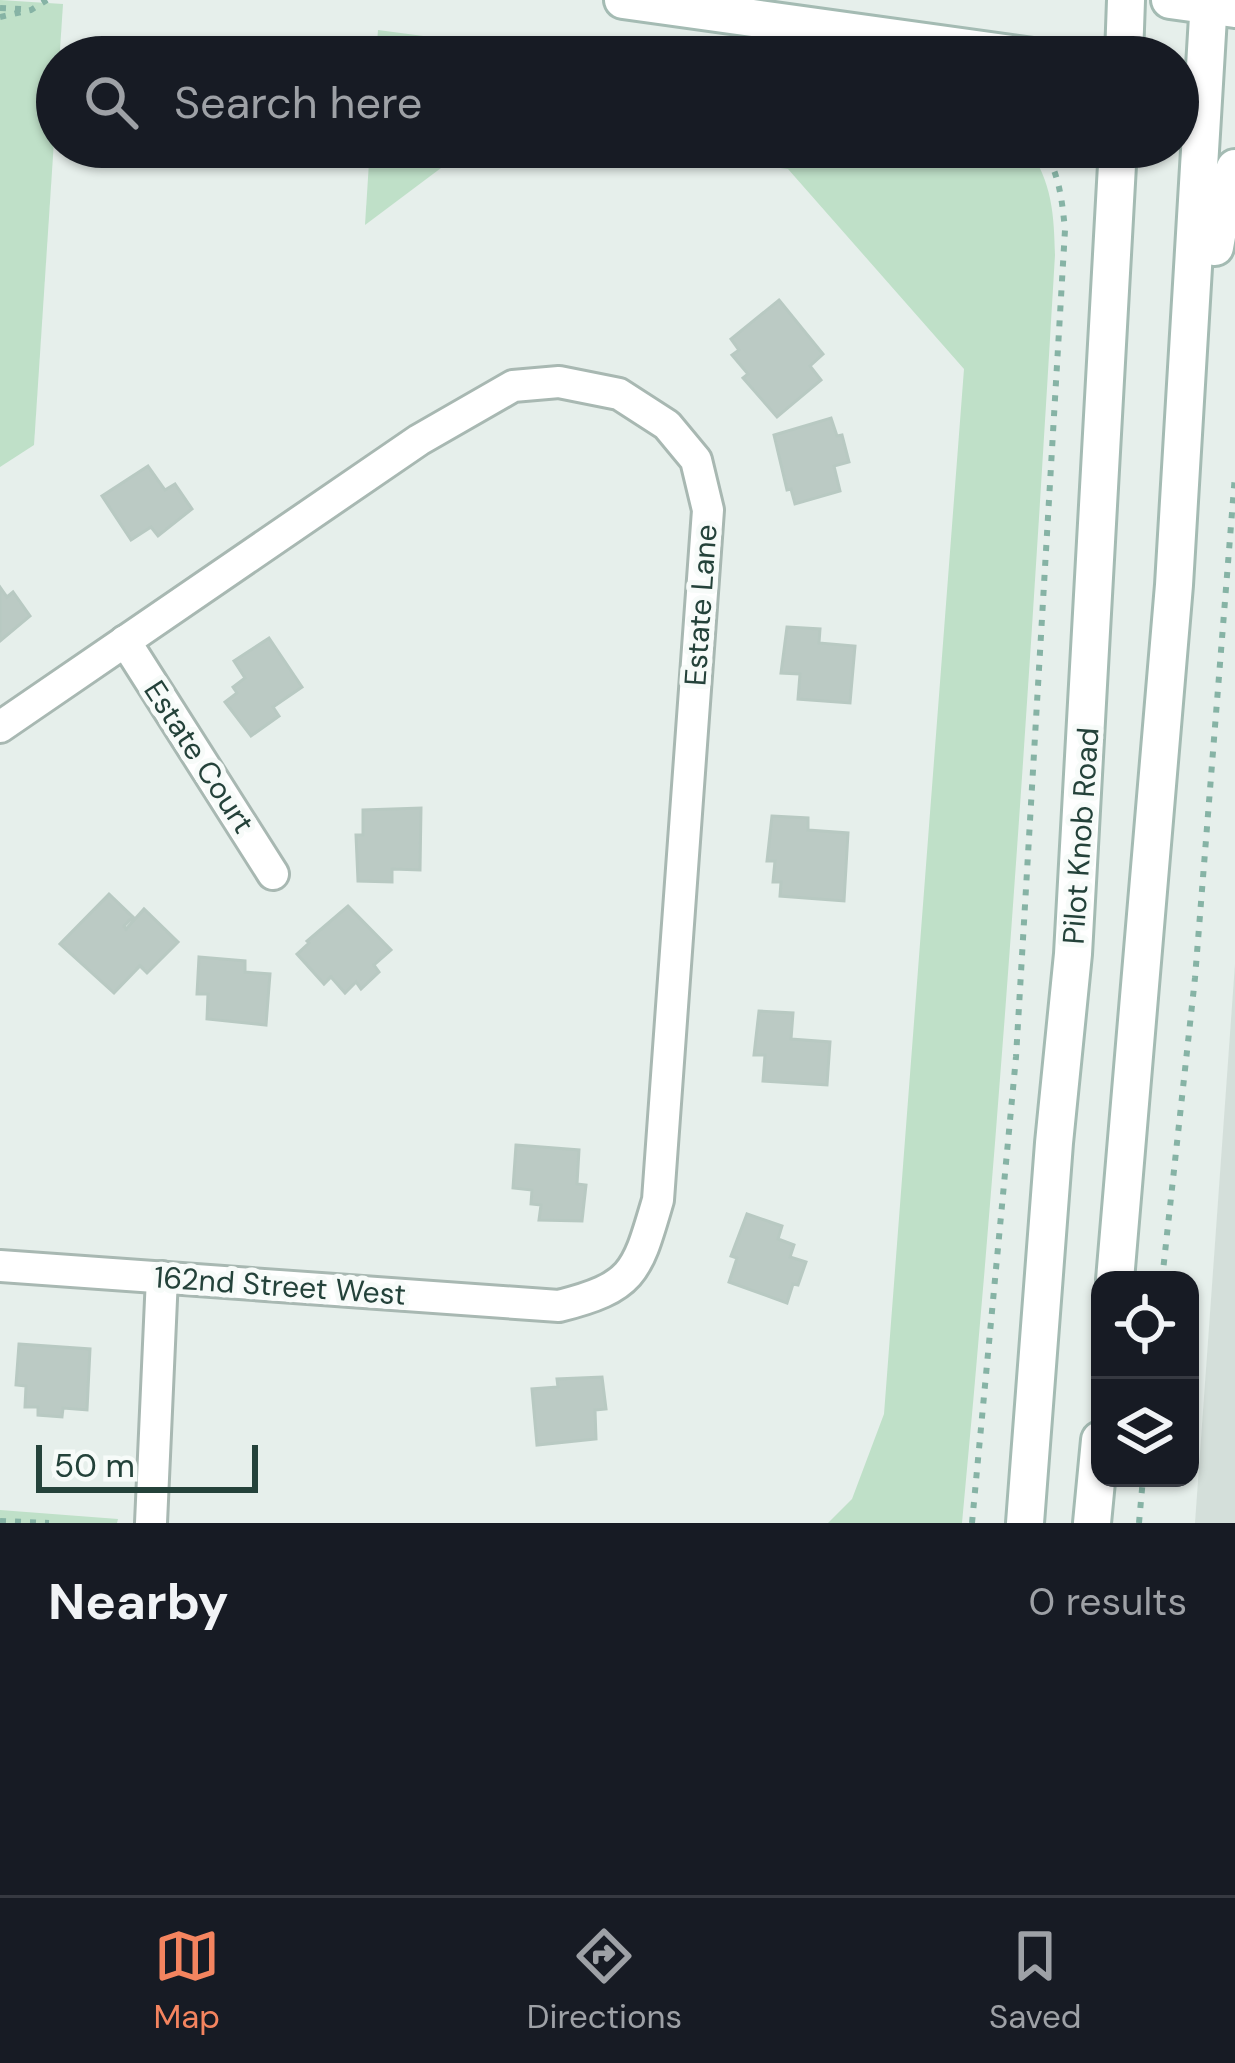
<!DOCTYPE html>
<html lang="en">
<head>
<meta charset="utf-8">
<style>
  body { margin:0; font-family:"DM Sans",sans-serif; background:#242831; color:#f1f3f6 }
  .controls { position:absolute; right:36px; bottom:36px; display:grid; overflow:hidden; border-radius:24px; box-shadow:0 3px 9px #0004 }
  .controls button { width:108px; height:108px; display:grid; place-items:center; padding:0; border:0; border-bottom:3px solid #363941; background:#171b24; color:#f1f3f6; font:60px sans-serif }
  .scale { position:absolute; left:36px; bottom:30px; width:222px; box-sizing:border-box; padding-left:12px; border:6px solid #24423a; border-top:0; font-size:33px; line-height:42px; white-space:nowrap; color:#24423a; -webkit-text-stroke:9px #f7fbf9; paint-order:stroke }
  .list { margin:0; padding:0; list-style:none }
  h2 { display:flex; justify-content:space-between; align-items:center; height:156px; margin:0; padding:0 48px; font-size:51px }
  h2 small { font-size:39px; font-weight:400; color:#9ea1a6 }
  .icon { flex:none; width:66px; height:66px; fill:none; stroke:currentColor; stroke-width:2; stroke-linecap:round; stroke-linejoin:round }
  .map { position:relative; flex:none; width:1235px; height:1523px; overflow:hidden }
  .search { position:absolute; background:#171b24; box-shadow:0 3px 9px #0004; left:36px; right:36px; top:36px; height:132px; display:flex; align-items:center; gap:30px; box-sizing:border-box; padding:0 42px; border-radius:66px; color:#9ea1a6; font-size:45px }
  .sheet { height:372px; background:#171b24 }
  nav { display:flex; justify-content:space-around; align-items:center; box-sizing:border-box; height:168px; border-top:3px solid #363941; background:#171b24; font-size:33px; color:#9ea1a6 }
  nav a { display:grid; justify-items:center; gap:6px }
  nav .on { color:#f4845f }
  .map>svg:first-child { display:block }
  .built { fill:#d4dfda }
  .green { fill:#bfe0c8 }
  .building { fill:#bbcac4; stroke:#b8c9c2; stroke-width:3 }
  .lines { fill:none; stroke-linecap:round; stroke-linejoin:round }
  .street-casing { stroke:#a8b8b2; stroke-width:36 }
  .secondary-casing { stroke:#a4bbb3; stroke-width:42 }
  .path { stroke:#86b3a5; stroke-width:6; stroke-dasharray:6 9; stroke-linecap:butt }
  .street { stroke:#fff; stroke-width:30 }
  .secondary { stroke:#fff; stroke-width:36 }
  .labels { text-anchor:middle; stroke-width:10; stroke-linejoin:round; paint-order:stroke }
  .street-label { font-size:30px; fill:#24423a; stroke:#f7fbf9 }
</style>
</head>
<body>
<div class="map">
<svg width="1235" height="1523" viewBox="0 0 1235 1523">
  <rect width="100%" height="100%" fill="#e6efeb"/>
  <path class="built" d="M 1235,964 L 1235,1523 L 1195,1523 Z"/>
  <g class="green">
    <path d="M 0,0 L 63,4 L 34,445 L 0,467 Z"/>
    <path d="M 378,30 L 581,57 L 376,57 Z"/>
    <path d="M 370,147 L 469,147 L 365,225 Z"/>
    <path d="M 625,147 L 1028,147 C 1052,183 1054,213 1055,255 C 1030,678 1002,1101 962,1523 L 828,1523 L 852,1499 L 884,1414 L 964,369 L 788,169 Z"/>
    <path d="M 0,1510 L 118,1519 L 117,1523 L 0,1523 Z"/>
  </g>
  <g class="building">
    <path d="M 779,300 L 823,354 L 810,366 L 821,380 L 777,417 L 743,378 L 748,374 L 732,355 L 739,350 L 731,339 Z"/>
    <path d="M 831,418 L 837,436 L 842,435 L 849,462 L 834,466 L 840,491 L 795,504 L 791,489 L 787,490 L 774,435 Z"/>
    <path d="M 148,466 L 165,490 L 175,484 L 192,509 L 158,536 L 151,527 L 131,540 L 102,496 Z"/>
    <path d="M 0,587 L 7,597 L 13,592 L 30,616 L 0,641 Z"/>
    <path d="M 787,627 L 820,629 L 819,643 L 855,646 L 850,703 L 798,699 L 800,674 L 781,673 Z"/>
    <path d="M 269,638 L 302,687 L 273,707 L 279,716 L 251,736 L 225,702 L 237,693 L 233,687 L 245,678 L 234,661 Z"/>
    <path d="M 421,808 L 420,870 L 392,869 L 392,882 L 358,881 L 356,835 L 363,835 L 363,810 Z"/>
    <path d="M 772,816 L 808,818 L 808,830 L 848,833 L 844,901 L 780,896 L 781,882 L 773,882 L 775,861 L 767,861 Z"/>
    <path d="M 109,894 L 133,917 L 124,926 L 126,929 L 144,909 L 178,942 L 147,973 L 140,966 L 114,993 L 60,944 Z"/>
    <path d="M 348,906 L 391,950 L 374,965 L 379,972 L 361,989 L 356,982 L 345,993 L 331,977 L 324,984 L 297,954 L 309,943 L 307,941 Z"/>
    <path d="M 199,957 L 245,961 L 245,972 L 270,974 L 266,1025 L 207,1019 L 208,994 L 197,994 Z"/>
    <path d="M 759,1011 L 793,1013 L 791,1039 L 830,1042 L 827,1085 L 763,1081 L 765,1055 L 754,1055 Z"/>
    <path d="M 516,1145 L 579,1150 L 577,1184 L 586,1185 L 582,1221 L 539,1220 L 541,1205 L 531,1204 L 532,1190 L 513,1188 Z"/>
    <path d="M 747,1214 L 782,1226 L 778,1239 L 794,1245 L 790,1257 L 806,1262 L 798,1285 L 793,1284 L 787,1303 L 729,1282 L 737,1258 L 731,1256 Z"/>
    <path d="M 19,1344 L 90,1349 L 87,1410 L 63,1408 L 62,1417 L 38,1415 L 38,1407 L 25,1407 L 26,1386 L 16,1385 Z"/>
    <path d="M 602,1377 L 606,1409 L 595,1410 L 596,1439 L 537,1445 L 532,1389 L 558,1387 L 557,1379 Z"/>
  </g>
  <g class="lines">
    <g class="street-casing">
      <g id="street">
        <path d="M 125,641 L 273,874"/>
        <path d="M 0,727 L 419,440 L 513,386 L 559,382 L 619,394 L 667,425 L 696,460 L 708,510 L 658,1200 C 637,1271 635,1287 559,1306 L 0,1266"/>
        <path d="M 151,1523 L 162,1277"/>
      </g>
    </g>
    <g class="secondary-casing">
      <g id="secondary">
        <path d="M 623,0 L 1033,57"/>
        <path d="M 1170,0 L 1235,9"/>
        <path d="M 1124,57 L 1126,0"/>
        <path d="M 1215,247 L 1225,192 L 1235,168"/>
        <path d="M 1115,1280 L 1174,585 L 1209,0"/>
        <path d="M 1025,1523 L 1054,1143 L 1073,954 L 1118,147"/>
        <path d="M 1092,1523 L 1100,1440"/>
      </g>
    </g>
    <g class="path">
      <path d="M 0,8 L 21,9"/>
      <path d="M 0,17 L 31,10 L 47,0"/>
      <path d="M 1162,1280 L 1195,978 L 1235,475"/>
      <path d="M 0,1521 L 49,1523"/>
      <path d="M 972,1523 L 1016,1057 L 1065,230 C 1062,199 1059,172 1042,147"/>
      <path d="M 1139,1523 L 1143,1478"/>
    </g>
    <use href="#street" class="street"/>
    <use href="#secondary" class="secondary"/>
  </g>
  <g class="labels">
    <g class="street-label">
      <text transform="translate(701 605) rotate(-86)" y="10">Estate Lane</text>
      <text transform="translate(199 757) rotate(57)" y="10">Estate Court</text>
      <text transform="translate(1081 836) rotate(-86)" y="10">Pilot Knob Road</text>
      <text transform="translate(280 1286) rotate(4)" y="10">162nd Street West</text>
    </g>
  </g>
</svg>
<div class="controls">
<button><svg class="icon" aria-label="locate" viewBox="0 0 24 24"><circle cx="12" cy="12" r="6"/><path d="M12 2v4M12 18v4M2 12h4M18 12h4"/></svg></button>
<button><svg class="icon" aria-label="layers" viewBox="0 0 24 24"><path d="M12 4l9 5-9 5-9-5zM3 14l9 5 9-5"/></svg></button>
</div>
<div class="scale">50 m</div>
<div class="search"><svg class="icon" aria-label="search" viewBox="0 0 24 24"><circle cx="10" cy="10" r="6"/><path d="M15 15l6 6"/></svg>Search here</div>
</div>
<section class="sheet">
<h2>Nearby<small>0 results</small></h2>
<ul class="list">
</ul>
</section>
<nav>
<a class="on"><svg class="icon" aria-label="map" viewBox="0 0 24 24"><path d="M3 6l6-2 6 2 6-2v14l-6 2-6-2-6 2zM9 4v14M15 6v14"/></svg>Map</a>
<a><svg class="icon" aria-label="directions" viewBox="0 0 24 24"><path d="M12 3l9 9-9 9-9-9zM9 14v-3h6M13 9l2 2-2 2"/></svg>Directions</a>
<a><svg class="icon" aria-label="saved" viewBox="0 0 24 24"><path d="M7 4h10v16l-5-4-5 4z"/></svg>Saved</a>
</nav>
</body>
</html>
